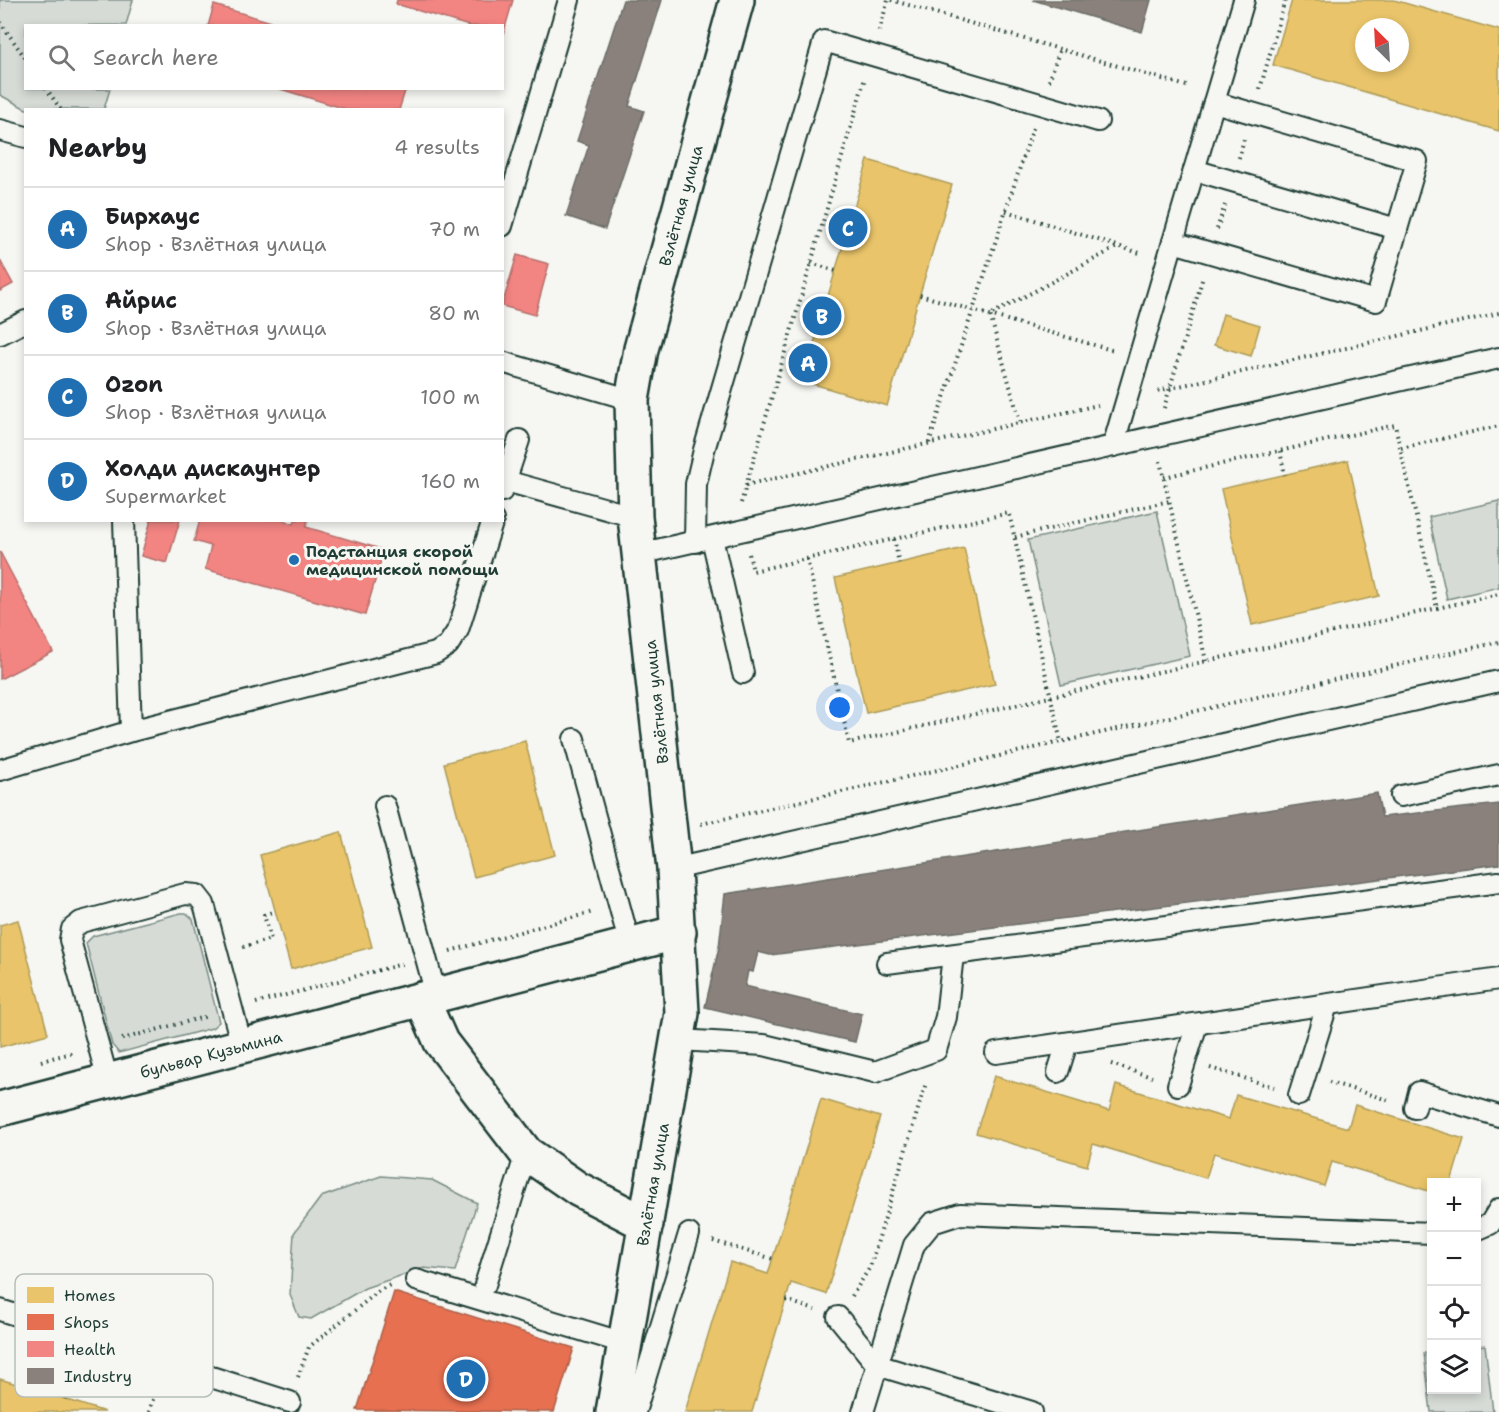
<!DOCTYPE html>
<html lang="en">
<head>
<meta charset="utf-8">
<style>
  body { margin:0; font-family:"Shantell Sans",sans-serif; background:#f6f6f6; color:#202124 }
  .controls { position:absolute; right:18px; bottom:18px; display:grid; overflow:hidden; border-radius:0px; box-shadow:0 3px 9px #0003 }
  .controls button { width:54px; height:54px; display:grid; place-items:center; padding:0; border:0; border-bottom:2px solid #e0e0e0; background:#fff; color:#202124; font:30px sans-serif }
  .compass { position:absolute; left:1355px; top:18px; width:54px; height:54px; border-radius:50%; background:#fff; box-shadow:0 3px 9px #0003; rotate:336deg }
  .you { position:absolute; left:840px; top:708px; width:21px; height:21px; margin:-15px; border:4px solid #fff; border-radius:50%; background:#1a73e8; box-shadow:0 0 0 9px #1a73e833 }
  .badge { display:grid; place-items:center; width:39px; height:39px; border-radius:50%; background:#1f6fb2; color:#fff; font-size:20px; font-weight:700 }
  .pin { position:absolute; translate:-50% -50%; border:3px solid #fff; box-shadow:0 2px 6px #0006 }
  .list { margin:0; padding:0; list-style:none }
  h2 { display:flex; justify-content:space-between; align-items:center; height:78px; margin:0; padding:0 24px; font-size:26px }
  h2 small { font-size:20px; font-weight:400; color:#757577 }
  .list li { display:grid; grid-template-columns:39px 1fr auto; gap:18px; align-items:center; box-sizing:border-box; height:84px; padding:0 24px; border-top:2px solid #e0e0e0 }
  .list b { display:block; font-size:22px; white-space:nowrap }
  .list p { margin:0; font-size:20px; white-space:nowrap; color:#757577 }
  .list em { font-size:20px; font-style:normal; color:#757577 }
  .icon { flex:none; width:33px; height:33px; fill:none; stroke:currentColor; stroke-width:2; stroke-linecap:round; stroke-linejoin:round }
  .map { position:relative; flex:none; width:1499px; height:1412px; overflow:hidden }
  .search { position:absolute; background:#fff; box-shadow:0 3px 9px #0003; left:24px; top:24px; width:480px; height:66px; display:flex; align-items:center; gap:15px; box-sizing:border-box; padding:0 21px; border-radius:0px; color:#757577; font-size:22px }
  .panel { position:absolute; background:#fff; box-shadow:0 3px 9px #0003; left:24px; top:108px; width:480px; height:414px; border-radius:0px }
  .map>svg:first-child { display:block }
  .green { fill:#d6dbd6; stroke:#7a8c85; stroke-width:1.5 }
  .homes { fill:#e9c46a; stroke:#ac9c5a; stroke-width:1.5; fill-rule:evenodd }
  .shops { fill:#e76f51; stroke:#ab6048; stroke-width:1.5 }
  .health { fill:#f28482; stroke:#b36f6b; stroke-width:1.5 }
  .industry { fill:#8a817c; stroke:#6a6d66; stroke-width:1.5 }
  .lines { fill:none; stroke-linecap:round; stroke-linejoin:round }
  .service-casing { stroke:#1f3d34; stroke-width:24 }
  .minor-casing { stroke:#1f3d34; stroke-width:38 }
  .path { stroke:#1f3d34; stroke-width:4; stroke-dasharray:1.5 4.5; stroke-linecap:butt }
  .service { stroke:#f6f6f2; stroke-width:20 }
  .minor { stroke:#f6f6f2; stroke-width:33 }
  .poi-dot { fill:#1f6fb2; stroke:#f6f6f2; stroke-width:2 }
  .labels { text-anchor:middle; stroke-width:6; stroke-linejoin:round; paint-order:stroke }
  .street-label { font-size:16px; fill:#1f3d34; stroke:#f6f6f2 }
  .poi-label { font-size:16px; font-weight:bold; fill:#1f3d34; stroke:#f6f6f2; text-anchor:start }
  .key { fill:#f6f6f2; stroke:#b6beb9; stroke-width:1.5 }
  .key-label { font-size:16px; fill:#1f3d34 }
</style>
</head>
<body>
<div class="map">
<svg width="1499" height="1412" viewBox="0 0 1499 1412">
  <rect width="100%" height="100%" fill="#f6f6f2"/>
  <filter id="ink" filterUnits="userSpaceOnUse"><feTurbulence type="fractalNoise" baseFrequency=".0167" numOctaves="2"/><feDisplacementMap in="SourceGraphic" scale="12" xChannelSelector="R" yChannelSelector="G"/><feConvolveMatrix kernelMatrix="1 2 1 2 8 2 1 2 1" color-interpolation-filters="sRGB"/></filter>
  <g filter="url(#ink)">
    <g class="green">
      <path d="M 0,0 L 133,0 L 126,25 L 26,26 L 26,88 L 110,89 L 104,109 L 26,109 L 0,95 Z"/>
      <path d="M 1499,501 L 1499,587 L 1447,599 L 1429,517 Z"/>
      <path d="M 1157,511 L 1190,656 L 1061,685 L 1028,540 Z"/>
      <path d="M 181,913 L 186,913 L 193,919 L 219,1022 L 212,1028 L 119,1053 L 112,1045 L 86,943 L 93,936 Z"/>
      <path d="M 381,1176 L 432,1180 L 477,1203 L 455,1271 L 423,1268 L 365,1288 L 311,1319 L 299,1317 L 290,1295 L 294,1233 L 321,1197 Z"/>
      <path d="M 1485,1345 L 1493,1412 L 1431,1412 L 1424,1353 L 1431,1352 L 1432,1390 L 1476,1390 L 1477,1346 Z"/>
    </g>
    <g class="homes">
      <path d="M 1292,0 L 1394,0 L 1499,30 L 1499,131 L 1273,65 ZM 1364,27 L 1400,27 L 1400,63 L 1364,63 Z"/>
      <path d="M 868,160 L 952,185 L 887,406 L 803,381 Z"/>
      <path d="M 1223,314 L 1260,325 L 1251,356 L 1214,345 Z"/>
      <path d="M 1348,460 L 1379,596 L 1252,625 L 1221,489 Z"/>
      <path d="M 964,548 L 995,684 L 866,713 L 835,578 Z"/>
      <path d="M 525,741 L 555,855 L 474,877 L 444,763 Z"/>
      <path d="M 341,832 L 372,947 L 291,969 L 260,855 Z"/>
      <path d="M 18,920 L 48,1034 L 0,1047 L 0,925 Z"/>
      <path d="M 994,1076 L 1109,1111 L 1116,1085 L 1229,1119 L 1236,1095 L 1348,1128 L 1355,1105 L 1464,1139 L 1451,1182 L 1432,1182 L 1432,1192 L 1332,1162 L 1324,1186 L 1214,1153 L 1206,1178 L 1093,1144 L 1087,1166 L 976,1133 Z"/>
      <path d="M 821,1099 L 880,1117 L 826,1294 L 791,1283 L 752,1412 L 685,1412 L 730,1262 L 768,1274 Z"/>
      <path d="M 0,1379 L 65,1399 L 105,1412 L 0,1412 Z"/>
    </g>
    <path class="shops" d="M 394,1292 L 574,1348 L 554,1412 L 357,1410 Z"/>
    <g class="health">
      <path d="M 397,0 L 513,0 L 503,35 L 502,26 L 469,26 L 396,4 Z"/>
      <path d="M 214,5 L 285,26 L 208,26 Z"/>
      <path d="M 277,88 L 406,88 L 399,110 L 349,110 Z"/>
      <path d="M 517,255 L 549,264 L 535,315 L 502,306 Z"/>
      <path d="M 0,260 L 13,284 L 0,291 Z"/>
      <path d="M 151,520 L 180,520 L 167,563 L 141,556 Z"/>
      <path d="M 200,520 L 283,520 L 294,524 L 295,520 L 308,520 L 306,527 L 384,550 L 365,615 L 205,569 L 211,546 L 194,541 Z"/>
      <path d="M 0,552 L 53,652 L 0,679 Z"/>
    </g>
    <g class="industry">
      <path d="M 623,0 L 662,0 L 629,106 L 644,111 L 605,229 L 566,216 L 589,145 L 577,141 Z"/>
      <path d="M 1033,0 L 1151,0 L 1142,32 Z"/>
      <path d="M 1377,793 L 1382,817 L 1499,804 L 1499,864 L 770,955 L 758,952 L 753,972 L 748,971 L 745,986 L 862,1014 L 855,1042 L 705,1007 L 719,947 L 725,894 Z"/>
    </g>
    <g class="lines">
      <g class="service-casing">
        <g id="service">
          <path d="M 0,130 L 26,137"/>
          <path d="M 1194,170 L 1397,229"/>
          <path d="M 502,226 L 569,0"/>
          <path d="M 1173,242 L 1376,301 L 1417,161 L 1214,102"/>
          <path d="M 0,334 L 26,321"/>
          <path d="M 502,362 L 632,400"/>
          <path d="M 1113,446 L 1244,0"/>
          <path d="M 502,480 L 635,517"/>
          <path d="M 502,491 L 519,440"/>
          <path d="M 124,520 L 131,731"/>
          <path d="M 712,538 L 743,673"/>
          <path d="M 695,542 L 696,484 L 704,450 L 824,41 L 1098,121"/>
          <path d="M 639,554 L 1499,358"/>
          <path d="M 574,739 L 630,945"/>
          <path d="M 0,770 L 131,731 L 436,653 L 448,645 L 458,630 L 493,520"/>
          <path d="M 1401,796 L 1499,775"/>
          <path d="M 385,806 L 436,995"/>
          <path d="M 674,869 L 1499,681"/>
          <path d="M 887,963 L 1499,882"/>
          <path d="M 679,1040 L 764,1045 L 875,1072 L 936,1050 L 946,1017 L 953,955"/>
          <path d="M 996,1053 L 1499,979"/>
          <path d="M 1058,1072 L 1067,1043"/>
          <path d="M 108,1081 L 70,940 L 72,929 L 81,922 L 185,894 L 197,895 L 204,904 L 242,1046"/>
          <path d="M 1178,1085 L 1197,1024"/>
          <path d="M 1299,1095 L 1327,1005"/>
          <path d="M 1415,1108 L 1419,1092 L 1499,1116"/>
          <path d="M 1476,1230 L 1490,1224 L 1499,1209"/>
          <path d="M 416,1280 L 624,1343"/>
          <path d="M 485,1285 L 526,1153"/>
          <path d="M 0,1310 L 290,1402"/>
          <path d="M 838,1317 L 877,1365 L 1032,1412"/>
          <path d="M 635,1412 L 689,1234"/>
          <path d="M 863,1412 L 914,1245 L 932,1223 L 960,1214 L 1432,1233"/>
        </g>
      </g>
      <g class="minor-casing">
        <g id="minor">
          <path d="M 422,999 L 441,1042 L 526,1153 L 578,1189 L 646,1224"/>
          <path id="s1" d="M 0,1109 L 679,932"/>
          <path id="s2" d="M 613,1412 L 682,1013 L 674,869 L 635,517 L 632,400 L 641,349 L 737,0"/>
        </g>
      </g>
      <g class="path">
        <path d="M 891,0 L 1190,87"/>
        <path d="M 0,22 L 26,59"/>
        <path d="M 879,31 L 888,0"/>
        <path d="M 1049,81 L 1060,49"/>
        <path d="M 46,88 L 61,110"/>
        <path d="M 1260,89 L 1285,0"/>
        <path d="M 1239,158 L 1244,139"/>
        <path d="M 1006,211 L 1143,254"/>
        <path d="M 1217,229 L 1225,205"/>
        <path d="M 811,263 L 836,271"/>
        <path d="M 920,295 L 1115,351"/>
        <path d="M 1158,391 L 1499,313"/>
        <path d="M 1164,408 L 1203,277"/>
        <path d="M 1020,422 L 990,315 L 1119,246"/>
        <path d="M 929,443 L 1033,128"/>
        <path d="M 1401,448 L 1499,426"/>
        <path d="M 1280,451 L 1285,475"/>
        <path d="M 1160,461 L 1206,661"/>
        <path d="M 1164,477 L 1395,425 L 1437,608"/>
        <path d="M 746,485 L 1098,405"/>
        <path d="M 741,503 L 865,78"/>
        <path d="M 1015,537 L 1169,501"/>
        <path d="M 894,539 L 899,563"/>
        <path d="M 749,554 L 753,571 L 1009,513 L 1061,742"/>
        <path d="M 807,559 L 849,743 L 1499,594"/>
        <path d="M 701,824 L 1499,642"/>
        <path d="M 243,947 L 271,939 L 264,915 L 275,911"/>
        <path d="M 450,951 L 593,912"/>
        <path d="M 256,1003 L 402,964"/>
        <path d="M 122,1039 L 208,1016"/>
        <path d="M 41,1061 L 75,1052"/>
        <path d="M 1111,1064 L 1152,1077"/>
        <path d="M 1210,1068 L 1274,1087"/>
        <path d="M 1329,1082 L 1391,1101"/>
        <path d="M 713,1241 L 773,1259"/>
        <path d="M 852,1296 L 870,1267 L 926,1083"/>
        <path d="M 786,1300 L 815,1310"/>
        <path d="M 298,1377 L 309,1347 L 380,1290 L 392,1284"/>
        <path d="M 65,1399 L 77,1361"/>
        <path d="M 149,1412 L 157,1387"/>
      </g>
      <use href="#service" class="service"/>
      <use href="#minor" class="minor"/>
    </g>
  </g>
  <circle class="poi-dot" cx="294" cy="560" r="6"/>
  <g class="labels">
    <g class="street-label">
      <text dy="6" stroke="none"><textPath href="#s2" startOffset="1221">Взлётная улица</textPath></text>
      <text transform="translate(656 702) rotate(-96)" y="6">Взлётная улица</text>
      <text dy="6" stroke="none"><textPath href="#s1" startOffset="218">бульвар Кузьмина</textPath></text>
      <text dy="6" stroke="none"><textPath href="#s2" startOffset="231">Взлётная улица</textPath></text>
    </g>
    <g class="poi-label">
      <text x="306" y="557">Подстанция скорой<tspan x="306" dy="18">медицинской помощи</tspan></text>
    </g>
  </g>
  <rect x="15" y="1274" width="198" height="123" rx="9" class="key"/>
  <rect x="27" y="1287" width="27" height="16" fill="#e9c46a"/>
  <rect x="27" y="1314" width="27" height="16" fill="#e76f51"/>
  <rect x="27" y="1341" width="27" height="16" fill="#f28482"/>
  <rect x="27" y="1368" width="27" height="16" fill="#8a817c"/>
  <g class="key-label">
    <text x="64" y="1301">Homes</text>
    <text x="64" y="1328">Shops</text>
    <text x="64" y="1355">Health</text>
    <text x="64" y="1382">Industry</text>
  </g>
</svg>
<div class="controls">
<button>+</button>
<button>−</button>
<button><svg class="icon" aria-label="locate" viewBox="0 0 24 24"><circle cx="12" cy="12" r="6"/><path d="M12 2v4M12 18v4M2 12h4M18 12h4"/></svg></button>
<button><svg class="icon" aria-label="layers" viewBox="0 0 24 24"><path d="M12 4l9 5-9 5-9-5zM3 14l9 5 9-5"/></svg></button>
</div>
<svg class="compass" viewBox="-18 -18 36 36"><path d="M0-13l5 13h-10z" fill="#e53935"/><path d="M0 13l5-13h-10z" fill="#757577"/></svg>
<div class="you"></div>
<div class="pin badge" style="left:808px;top:363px">A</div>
<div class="pin badge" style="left:822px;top:316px">B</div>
<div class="pin badge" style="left:848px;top:228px">C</div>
<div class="pin badge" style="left:466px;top:1379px">D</div>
<div class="search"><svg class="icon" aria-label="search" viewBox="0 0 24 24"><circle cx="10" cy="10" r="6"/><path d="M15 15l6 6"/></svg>Search here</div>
<section class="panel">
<h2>Nearby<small>4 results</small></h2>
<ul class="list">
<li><span class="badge">A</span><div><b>Бирхаус</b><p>Shop · Взлётная улица</p></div><em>70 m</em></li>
<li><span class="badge">B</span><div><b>Айрис</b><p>Shop · Взлётная улица</p></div><em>80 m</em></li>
<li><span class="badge">C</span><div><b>Ozon</b><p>Shop · Взлётная улица</p></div><em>100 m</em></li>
<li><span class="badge">D</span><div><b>Холди дискаунтер</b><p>Supermarket</p></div><em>160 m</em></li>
</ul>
</section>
</div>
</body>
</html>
